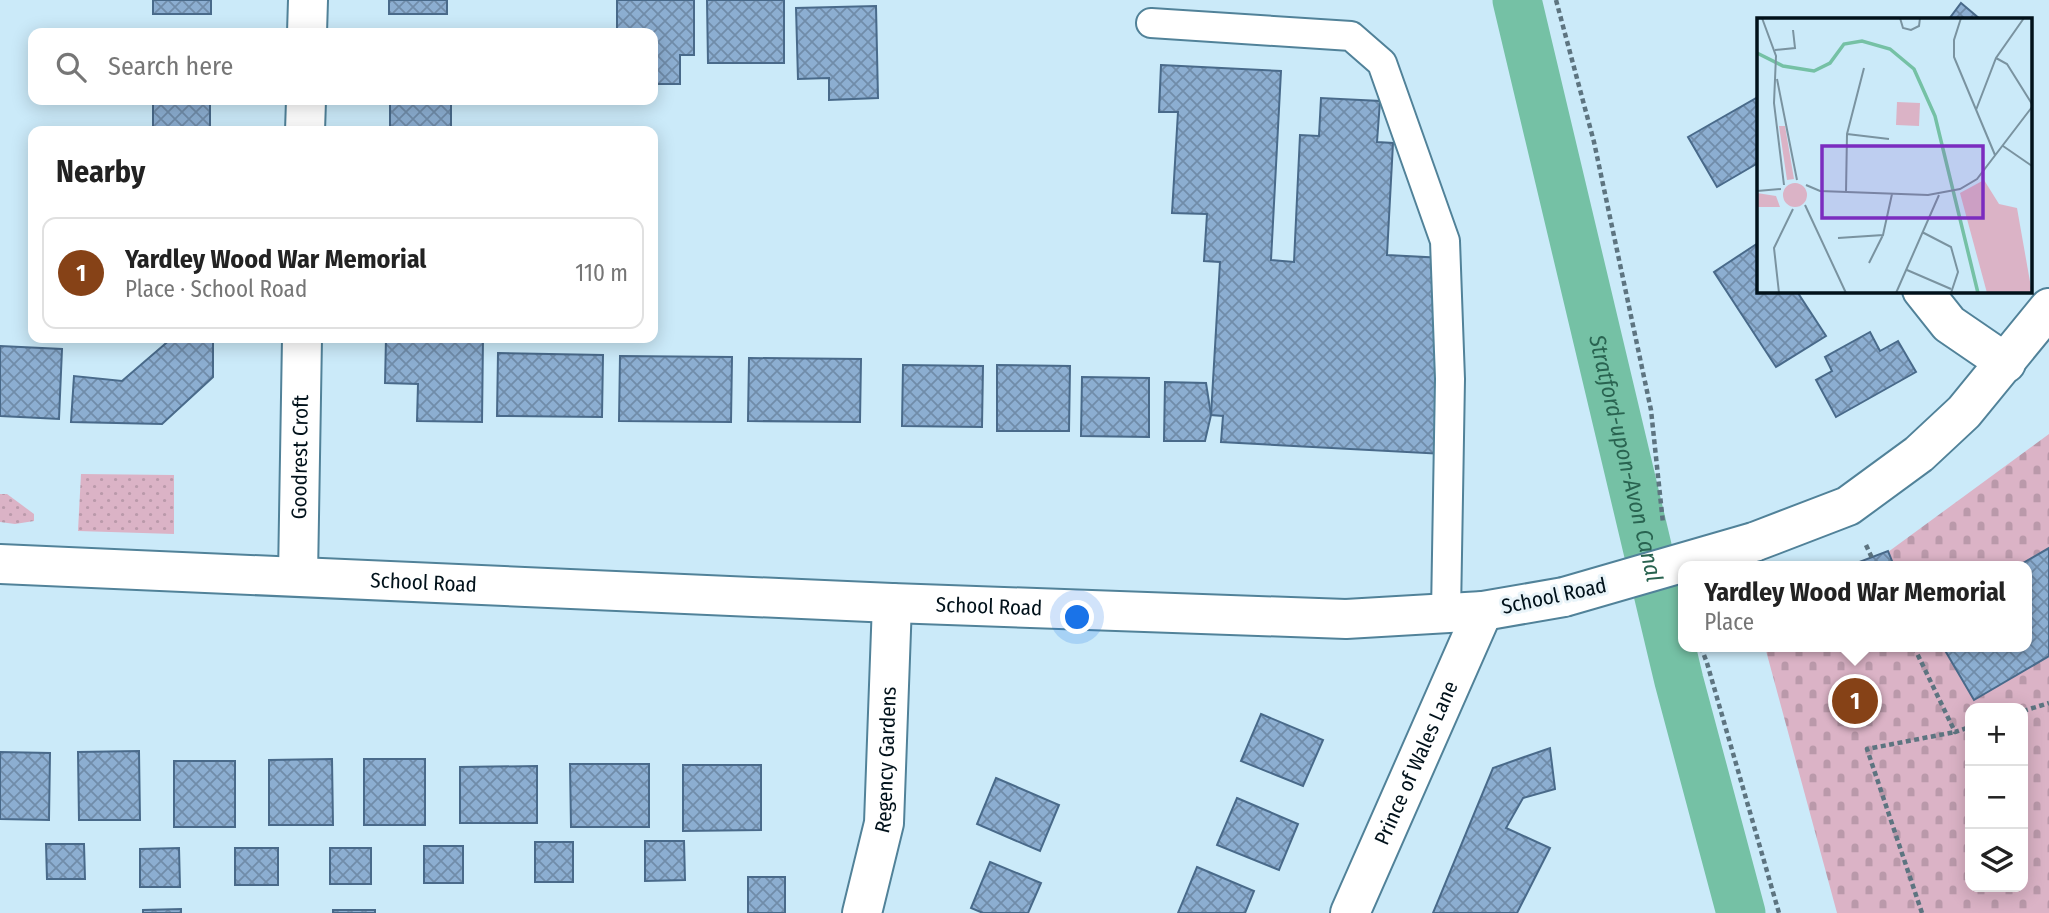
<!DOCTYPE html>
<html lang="en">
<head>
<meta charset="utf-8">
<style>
  body { margin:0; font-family:"Fira Sans Condensed",sans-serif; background:#f2f2f2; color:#222 }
  .controls { position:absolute; right:21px; bottom:21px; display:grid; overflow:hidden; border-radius:14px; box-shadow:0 4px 18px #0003 }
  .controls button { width:63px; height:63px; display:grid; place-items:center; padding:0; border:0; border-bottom:2px solid #e0e0e0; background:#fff; color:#222; font:35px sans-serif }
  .you { position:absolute; left:1078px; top:618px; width:24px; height:24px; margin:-18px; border:5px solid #fff; border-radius:50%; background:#1a73e8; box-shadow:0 0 0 10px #1a73e833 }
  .badge { display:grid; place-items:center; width:46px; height:46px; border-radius:50%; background:#864217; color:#fff; font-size:23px; font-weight:700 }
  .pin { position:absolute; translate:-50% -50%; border:4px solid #fff; box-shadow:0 2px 7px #0006 }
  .popup { position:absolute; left:1678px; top:561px; width:354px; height:91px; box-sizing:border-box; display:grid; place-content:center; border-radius:14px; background:#fff; filter:drop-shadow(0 2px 5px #0005); font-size:23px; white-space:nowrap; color:#767676 }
  .popup b { font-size:26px; color:#222 }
  .popup::after { content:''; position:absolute; left:50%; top:100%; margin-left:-14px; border:14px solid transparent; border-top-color:#fff }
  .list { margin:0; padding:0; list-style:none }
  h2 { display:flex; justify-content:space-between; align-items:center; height:91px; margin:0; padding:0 28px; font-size:30px }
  h2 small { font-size:23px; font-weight:400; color:#767676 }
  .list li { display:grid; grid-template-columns:46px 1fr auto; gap:21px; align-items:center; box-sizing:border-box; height:112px; margin:0 14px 14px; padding:0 14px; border:2px solid #e0e0e0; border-radius:14px }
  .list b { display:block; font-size:26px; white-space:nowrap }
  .list p { margin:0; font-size:23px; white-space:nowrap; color:#767676 }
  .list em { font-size:23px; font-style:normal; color:#767676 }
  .icon { flex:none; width:38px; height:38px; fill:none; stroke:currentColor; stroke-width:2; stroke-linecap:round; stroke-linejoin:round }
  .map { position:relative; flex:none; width:2049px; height:913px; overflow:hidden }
  .search { position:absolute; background:#fff; box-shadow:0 4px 18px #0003; left:28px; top:28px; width:630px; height:77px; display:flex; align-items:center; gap:18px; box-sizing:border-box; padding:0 24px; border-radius:14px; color:#767676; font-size:26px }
  .panel { position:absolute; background:#fff; box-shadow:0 4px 18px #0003; left:28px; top:126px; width:630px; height:217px; border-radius:14px }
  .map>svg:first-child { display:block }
  .grass { fill:url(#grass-dots) }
  .cemetery { fill:url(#cemetery-stones); fill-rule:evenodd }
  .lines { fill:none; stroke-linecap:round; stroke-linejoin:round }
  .canal { stroke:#75c1a5; stroke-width:49 }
  .building { fill:url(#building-cross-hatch); stroke:#496a8a; stroke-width:2 }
  .service-casing { stroke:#518299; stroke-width:32 }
  .minor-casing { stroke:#518299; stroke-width:42 }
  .tertiary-casing { stroke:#518299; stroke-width:42 }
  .path { stroke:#5d7480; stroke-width:4.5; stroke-dasharray:5 3.5; stroke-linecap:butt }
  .service { stroke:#fff; stroke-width:28 }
  .minor { stroke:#fff; stroke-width:38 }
  .tertiary { stroke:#fff; stroke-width:38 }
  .tertiary-bridge-casing { stroke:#518299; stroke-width:42; stroke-linecap:butt }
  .tertiary-bridge { stroke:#fff; stroke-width:38 }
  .labels { text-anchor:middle; stroke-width:6; stroke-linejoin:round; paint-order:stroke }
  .street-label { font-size:21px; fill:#01111a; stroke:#e9f4f9 }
  .water-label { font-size:23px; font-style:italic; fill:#296350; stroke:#e9f4f9 }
  .inset-river { fill:none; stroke:#75c1a5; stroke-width:3.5 }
  .inset-road { fill:none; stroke:#7a93a0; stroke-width:2 }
  .view { fill:#7b2cbf; fill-opacity:0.15; stroke:#7b2cbf; stroke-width:3.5 }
  .inset-edge { fill:none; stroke:#01111a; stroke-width:3.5 }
</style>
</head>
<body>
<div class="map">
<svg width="2049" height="913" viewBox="0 0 2049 913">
  <defs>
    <pattern id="grass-dots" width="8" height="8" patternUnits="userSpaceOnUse" patternTransform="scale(1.75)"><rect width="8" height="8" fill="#dbb3c6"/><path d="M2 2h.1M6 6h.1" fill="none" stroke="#ba99aa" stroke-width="1.8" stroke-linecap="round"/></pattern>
    <pattern id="cemetery-stones" width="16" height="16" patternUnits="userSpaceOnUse" patternTransform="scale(1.75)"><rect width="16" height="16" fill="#dbb3c6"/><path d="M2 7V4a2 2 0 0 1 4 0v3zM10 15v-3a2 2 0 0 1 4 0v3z" fill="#ba99aa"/></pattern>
    <pattern id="building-cross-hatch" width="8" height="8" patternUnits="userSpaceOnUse" patternTransform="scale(1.75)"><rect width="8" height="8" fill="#8caed1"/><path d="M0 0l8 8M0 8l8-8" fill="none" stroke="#708ca9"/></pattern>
  </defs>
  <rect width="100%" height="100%" fill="#cbeaf9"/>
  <g class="grass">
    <path d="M 81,474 L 174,475 L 174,534 L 78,531 Z"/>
    <path d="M 0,494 L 7,494 L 34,514 L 34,521 L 15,524 L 0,522 Z"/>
  </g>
  <path class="cemetery" d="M 2049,434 L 2049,913 L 1837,913 L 1765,647 L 2026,647 L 2026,566 L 1845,566 L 1875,560 L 1888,552 ZM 1970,708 L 2023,708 L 2023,887 L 1970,887 Z"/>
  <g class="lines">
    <path class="canal" id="s1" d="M 1517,0 L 1679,681 L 1741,913"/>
  </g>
  <g class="building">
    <rect x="153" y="0" width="58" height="14"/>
    <rect x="389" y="0" width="58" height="14"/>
    <path d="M 617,0 L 694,0 L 694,55 L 680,55 L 680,84 L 653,84 L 653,33 L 617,33 Z"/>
    <path d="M 707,0 L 784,0 L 784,63 L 708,63 Z"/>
    <path d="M 1961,3 L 1980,19 L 1949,19 Z"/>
    <path d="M 876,6 L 878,98 L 829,100 L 829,78 L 798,79 L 796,8 Z"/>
    <path d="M 1161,65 L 1281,71 L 1271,260 L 1294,262 L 1300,135 L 1319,136 L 1321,98 L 1380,101 L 1377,142 L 1393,143 L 1387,255 L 1444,258 L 1435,398 L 1448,398 L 1444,454 L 1221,442 L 1223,416 L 1211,415 L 1220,262 L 1204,261 L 1207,214 L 1172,213 L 1178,112 L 1159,112 Z"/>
    <path d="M 1758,97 L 1758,163 L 1717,187 L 1688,137 Z"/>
    <rect x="153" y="100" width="57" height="31"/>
    <rect x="390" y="100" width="61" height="31"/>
    <path d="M 1758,243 L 1758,290 L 1796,290 L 1826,336 L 1776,367 L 1714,272 Z"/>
    <path d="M 1870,332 L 1880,351 L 1898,341 L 1916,372 L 1836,417 L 1816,380 L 1832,371 L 1825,357 Z"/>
    <path d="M 213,338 L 213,377 L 162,424 L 71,422 L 74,376 L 122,381 L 172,338 Z"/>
    <path d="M 386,338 L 483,338 L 482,422 L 417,421 L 418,384 L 385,383 Z"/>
    <path d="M 0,346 L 62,349 L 59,419 L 0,416 Z"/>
    <path d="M 498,353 L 603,355 L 602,417 L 497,416 Z"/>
    <path d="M 620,356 L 732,357 L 731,422 L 619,421 Z"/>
    <path d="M 749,358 L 861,359 L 860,422 L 748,421 Z"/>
    <path d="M 903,365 L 983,366 L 982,427 L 902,426 Z"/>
    <path d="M 997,365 L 1070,366 L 1069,431 L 997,431 Z"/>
    <path d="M 1082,377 L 1149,378 L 1149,437 L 1081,436 Z"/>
    <path d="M 1165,382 L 1206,383 L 1211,415 L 1205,441 L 1164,441 Z"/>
    <path d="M 2049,548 L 2049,656 L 1974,700 L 1943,647 L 2026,647 L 2026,566 L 2018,566 Z"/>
    <path d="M 1888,551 L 1894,566 L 1860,566 L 1859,562 Z"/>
    <path d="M 1261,714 L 1323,740 L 1303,786 L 1241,761 Z"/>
    <path d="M 1550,748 L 1555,789 L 1523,798 L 1506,828 L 1550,848 L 1517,913 L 1433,913 L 1493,768 Z"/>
    <path d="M 139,751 L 140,820 L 79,820 L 78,752 Z"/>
    <path d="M 0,752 L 50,753 L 49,820 L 0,819 Z"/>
    <path d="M 332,759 L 333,825 L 269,825 L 269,760 Z"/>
    <rect x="364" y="759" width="61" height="66"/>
    <rect x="174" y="761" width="61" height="66"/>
    <path d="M 570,764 L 649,764 L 649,827 L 571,827 Z"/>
    <path d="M 683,765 L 761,765 L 761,830 L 683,831 Z"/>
    <path d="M 537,766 L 537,823 L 460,823 L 460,767 Z"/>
    <path d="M 996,778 L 1059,805 L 1040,851 L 977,824 Z"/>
    <path d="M 1237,798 L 1298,824 L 1279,870 L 1217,845 Z"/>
    <path d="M 645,841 L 684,841 L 685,880 L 645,881 Z"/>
    <rect x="535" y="842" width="38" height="40"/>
    <path d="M 46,844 L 84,844 L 85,879 L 47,879 Z"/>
    <rect x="424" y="846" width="39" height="37"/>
    <path d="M 179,848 L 180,887 L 140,887 L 140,849 Z"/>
    <rect x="235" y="848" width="43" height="37"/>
    <rect x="330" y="848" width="41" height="36"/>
    <path d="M 990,862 L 1041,883 L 1028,913 L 983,913 L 971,908 Z"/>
    <path d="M 1197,867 L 1254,891 L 1245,913 L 1178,913 Z"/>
    <rect x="748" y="877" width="37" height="36"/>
    <path d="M 181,909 L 181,913 L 143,913 L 143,910 Z"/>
    <rect x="333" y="910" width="42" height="3"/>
  </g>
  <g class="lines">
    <g class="service-casing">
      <path id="service" d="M 1151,23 L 1351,36 L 1382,63 L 1445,241 L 1450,379 L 1446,613"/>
    </g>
    <g class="minor-casing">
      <g id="minor">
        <path d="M 307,33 L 308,0"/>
        <path d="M 305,131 L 306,100"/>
        <path d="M 1922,290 L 1949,324 L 2006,363"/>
        <path id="s2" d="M 298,576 L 302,338"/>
        <path id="s3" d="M 862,913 L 884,823 L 892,603"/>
        <path id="s4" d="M 1350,913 L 1483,611"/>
      </g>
    </g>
    <g class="tertiary-casing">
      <g id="tertiary">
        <path d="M 1754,542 L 1848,506 L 1919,454 L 1964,412 L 2049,308"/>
        <path id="s5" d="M 0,564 L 892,603 L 1346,619 L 1483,611 L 1564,597"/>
      </g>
    </g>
    <g class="path">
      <path d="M 1556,0 L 1594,142 L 1651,410 L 1663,523"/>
      <path d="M 1866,545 L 1872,558"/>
      <path d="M 1701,647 L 1707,663 L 1779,913"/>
      <path d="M 1914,647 L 1955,732 L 1970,727"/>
      <path d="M 2023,711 L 2049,703"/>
      <path d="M 1922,913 L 1867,749 L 1955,732"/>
    </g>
    <use href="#service" class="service"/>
    <use href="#minor" class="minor"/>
    <use href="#tertiary" class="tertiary"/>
    <g class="tertiary-bridge-casing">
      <path id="tertiary-bridge" d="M 1564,597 L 1754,542"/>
    </g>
    <use href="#tertiary-bridge" class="tertiary-bridge"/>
  </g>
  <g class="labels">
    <g class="street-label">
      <text dy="7" stroke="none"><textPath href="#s2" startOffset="119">Goodrest Croft</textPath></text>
      <text dy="7" stroke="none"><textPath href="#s5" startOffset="424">School Road</textPath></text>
      <text transform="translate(1554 596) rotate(-12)" y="7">School Road</text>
      <text dy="7" stroke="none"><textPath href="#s5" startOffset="990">School Road</textPath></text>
      <text dy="7" stroke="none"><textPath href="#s3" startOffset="156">Regency Gardens</textPath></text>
      <text dy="7" stroke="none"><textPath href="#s4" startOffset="164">Prince of Wales Lane</textPath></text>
    </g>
    <g class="water-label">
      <text dy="8" stroke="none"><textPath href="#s1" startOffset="471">Stratford-upon-Avon Canal</textPath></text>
    </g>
  </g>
  <g transform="translate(1757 18)">
    <rect width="275" height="275" fill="#cbeaf9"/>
    <path d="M 22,108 L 28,108 L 37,161 L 30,162 ZM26 177a12 12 0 1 1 24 0a12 12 0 1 1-24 0ZM 0,175 L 19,178 L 23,189 L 0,189 Z" fill="#dbb3c6"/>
    <path d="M 227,162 L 242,186 L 260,190 L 275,275 L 230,275 L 203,175 Z" fill="#dbb3c6"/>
    <path d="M 140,84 L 163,85 L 162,108 L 139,107 Z" fill="#dbb3c6"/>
    <path class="inset-river" d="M 0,35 L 26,48 L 57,53 L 73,45 L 87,26 L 105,23 L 133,31 L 157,51 L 178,98 L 221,275"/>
    <path class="inset-road" d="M 5,0 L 19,38 L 17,85 L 27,167M 143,0 L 146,10 L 154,12 L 162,8 L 163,0M 204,0 L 197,22 L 197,39 L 238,137M 18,32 L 38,30 L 36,12M 239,40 L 250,46 L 275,86M 20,61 L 40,162M 219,92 L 239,40 L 267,0M 90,116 L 132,121M 246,128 L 275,148M 49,167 L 63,173 L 171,177 L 203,171 L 220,161 L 275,89M 0,173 L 24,171M 89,174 L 90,116 L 107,50M 48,187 L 89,275M 165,214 L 194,229 L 201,254 L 194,275M 81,220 L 126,217 L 135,176M 112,245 L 126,217M 150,252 L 194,271M 22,275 L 17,230 L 36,191M 139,275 L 182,177"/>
    <path class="view" d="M 65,128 L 226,128 L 226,200 L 65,200 Z"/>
    <rect width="275" height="275" class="inset-edge"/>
  </g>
</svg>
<div class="controls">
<button>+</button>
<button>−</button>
<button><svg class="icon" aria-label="layers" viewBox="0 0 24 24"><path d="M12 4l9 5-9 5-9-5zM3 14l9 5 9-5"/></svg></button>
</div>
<div class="you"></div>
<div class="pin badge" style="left:1855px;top:701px">1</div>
<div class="popup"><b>Yardley Wood War Memorial</b>Place</div>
<div class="search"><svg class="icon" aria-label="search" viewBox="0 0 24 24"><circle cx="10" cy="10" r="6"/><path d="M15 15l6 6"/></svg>Search here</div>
<section class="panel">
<h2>Nearby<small></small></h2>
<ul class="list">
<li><span class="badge">1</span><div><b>Yardley Wood War Memorial</b><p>Place · School Road</p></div><em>110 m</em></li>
</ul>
</section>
</div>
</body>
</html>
